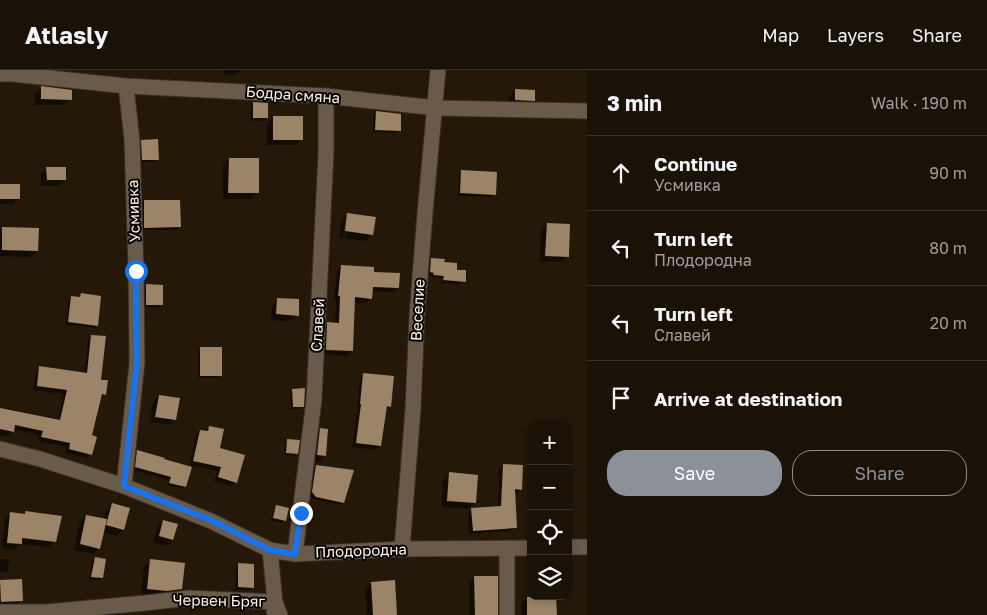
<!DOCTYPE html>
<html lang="en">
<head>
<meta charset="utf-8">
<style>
  body { margin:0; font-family:"Golos Text",sans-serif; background:#241b11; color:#f1f3f6 }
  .controls { position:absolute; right:15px; bottom:15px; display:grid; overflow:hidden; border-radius:10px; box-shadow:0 2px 8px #0003 }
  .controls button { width:45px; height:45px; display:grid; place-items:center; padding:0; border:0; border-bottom:1px solid #393228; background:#1b1207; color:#f1f3f6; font:25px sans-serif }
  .stop { position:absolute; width:15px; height:15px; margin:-11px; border:4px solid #1a73e8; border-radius:50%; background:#fff }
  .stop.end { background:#1a73e8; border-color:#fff; box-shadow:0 1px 5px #0008 }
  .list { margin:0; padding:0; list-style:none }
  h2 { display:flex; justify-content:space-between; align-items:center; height:65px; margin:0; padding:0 20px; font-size:21px }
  h2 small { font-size:16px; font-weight:400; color:#a09e9b }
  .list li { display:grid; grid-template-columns:32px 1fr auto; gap:15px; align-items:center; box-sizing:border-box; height:75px; padding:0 20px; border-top:1px solid #393228 }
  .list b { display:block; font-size:19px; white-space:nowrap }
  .list p { margin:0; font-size:16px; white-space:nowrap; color:#a09e9b }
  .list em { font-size:16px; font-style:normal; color:#a09e9b }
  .actions { display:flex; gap:10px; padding:15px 20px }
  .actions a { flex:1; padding:11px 0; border:1px solid #8c9099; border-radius:20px; text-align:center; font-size:18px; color:#8c9099 }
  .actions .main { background:#8c9099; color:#fff }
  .icon { flex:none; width:28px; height:28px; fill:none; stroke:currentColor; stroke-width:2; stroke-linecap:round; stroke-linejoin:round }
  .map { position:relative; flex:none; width:587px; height:545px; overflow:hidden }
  header { display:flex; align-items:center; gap:30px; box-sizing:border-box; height:70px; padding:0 25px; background:#1b1207; border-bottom:1px solid #393228 }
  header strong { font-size:24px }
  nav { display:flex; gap:28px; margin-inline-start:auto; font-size:18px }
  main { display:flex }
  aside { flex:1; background:#1b1207 }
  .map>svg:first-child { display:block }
  .shadow { fill:#0007; fill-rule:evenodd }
  .building { fill:#9c8469 }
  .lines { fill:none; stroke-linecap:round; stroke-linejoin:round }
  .minor-casing { stroke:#382f2a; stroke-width:17 }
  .minor { stroke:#6a5a4a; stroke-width:15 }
  .route { stroke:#1a73e8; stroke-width:6 }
  .labels { text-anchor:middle; stroke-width:4; stroke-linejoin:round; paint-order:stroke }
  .street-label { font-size:15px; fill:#faf1e7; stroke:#090502 }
</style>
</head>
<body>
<header>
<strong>Atlasly</strong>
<nav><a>Map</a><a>Layers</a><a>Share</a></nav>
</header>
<main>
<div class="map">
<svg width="587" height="545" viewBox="0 0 587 545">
  <rect width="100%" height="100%" fill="#241809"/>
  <g class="shadow">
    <path d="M 223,0 L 242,0 L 237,4 L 223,5 Z"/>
    <path d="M 41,18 L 70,29 L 64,35 L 35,35 L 35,24 Z"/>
    <path d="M 515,20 L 534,30 L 528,36 L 509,36 L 509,27 Z"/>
    <path d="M 254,33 L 267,48 L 264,51 L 250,50 L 251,36 Z"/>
    <path d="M 376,42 L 399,60 L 397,63 L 373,62 L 373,45 Z"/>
    <path d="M 273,47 L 302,69 L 295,75 L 267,75 L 267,53 Z"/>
    <path d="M 142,71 L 158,89 L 155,92 L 140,92 L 139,74 Z"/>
    <path d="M 229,89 L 257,123 L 251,129 L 223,129 L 223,95 Z"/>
    <path d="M 47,98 L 65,109 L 59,116 L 41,116 L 41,104 Z"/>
    <path d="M 462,102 L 494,124 L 492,127 L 458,126 L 459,104 Z"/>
    <path d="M 0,115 L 19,128 L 12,134 L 0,134 Z"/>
    <path d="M 144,131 L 179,157 L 177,160 L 142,160 L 141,134 Z"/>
    <path d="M 348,144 L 372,164 L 366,171 L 339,167 L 342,150 ZM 345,149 L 348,149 L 345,167 L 343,167 Z"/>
    <path d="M 547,154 L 568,186 L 561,192 L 540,191 L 541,160 Z"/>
    <path d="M 3,158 L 37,181 L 31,187 L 0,186 L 0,161 Z"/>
    <path d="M 431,190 L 443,193 L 455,201 L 464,211 L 462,214 L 441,213 L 441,208 L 431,207 L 431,205 L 428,205 L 429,192 Z"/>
    <path d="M 341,196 L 373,204 L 398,217 L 393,222 L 371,221 L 370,228 L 366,233 L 354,232 L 352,281 L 347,286 L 322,284 L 323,258 L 328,253 L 335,254 L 336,230 L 334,230 L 337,201 Z"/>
    <path d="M 146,215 L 161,235 L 159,238 L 143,237 L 143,218 Z"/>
    <path d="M 81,225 L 97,255 L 94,258 L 66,255 L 69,230 L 71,227 L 78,228 Z"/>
    <path d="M 278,229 L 297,245 L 291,251 L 271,250 L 272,236 Z"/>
    <path d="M 92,266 L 100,311 L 105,324 L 100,328 L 91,366 L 91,384 L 86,388 L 65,383 L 67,377 L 38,371 L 39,365 L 13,359 L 13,362 L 8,366 L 0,366 L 0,340 L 58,351 L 63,324 L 33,320 L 36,302 L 40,298 L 84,304 L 88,270 Z"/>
    <path d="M 201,278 L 220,305 L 218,308 L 198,308 L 198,281 Z"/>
    <path d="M 364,304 L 389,336 L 385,341 L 380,376 L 376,380 L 352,377 L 358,337 L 357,337 L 360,308 Z"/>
    <path d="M 293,320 L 303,336 L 300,339 L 291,339 L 290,323 Z"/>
    <path d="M 159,326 L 175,349 L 169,355 L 150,352 L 153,332 Z"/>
    <path d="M 209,357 L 218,379 L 236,412 L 232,416 L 215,411 L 217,401 L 190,395 L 196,365 L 200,361 L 205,362 Z"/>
    <path d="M 320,359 L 325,385 L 319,392 L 311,391 L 314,365 Z"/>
    <path d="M 288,370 L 297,383 L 294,386 L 284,385 L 285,373 Z"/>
    <path d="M 138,381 L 185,417 L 183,419 L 167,415 L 169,410 L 133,400 L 135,384 Z"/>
    <path d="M 503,395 L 521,419 L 517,423 L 514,423 L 516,457 L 512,461 L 469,464 L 468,443 L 472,439 L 498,437 L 499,399 Z"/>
    <path d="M 316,396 L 343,432 L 340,435 L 313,429 L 310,425 L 313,399 Z"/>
    <path d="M 450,404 L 475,433 L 468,439 L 442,437 L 443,410 Z"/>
    <path d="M 112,435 L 129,439 L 123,460 L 117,466 L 103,462 L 99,478 L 93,484 L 74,480 L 80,452 L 86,446 L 103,450 L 106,441 Z"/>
    <path d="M 277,436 L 285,450 L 282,453 L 271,451 L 274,439 Z"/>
    <path d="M 26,443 L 55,471 L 49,477 L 20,474 L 14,480 L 2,478 L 5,449 L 11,444 L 24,445 Z"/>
    <path d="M 163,451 L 172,470 L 166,476 L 153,472 L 157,457 Z"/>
    <path d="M 95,488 L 102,508 L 99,511 L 89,509 L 92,491 Z"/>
    <path d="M 0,489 L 9,489 L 8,500 L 5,502 L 0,502 Z"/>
    <path d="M 151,491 L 181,519 L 175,525 L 160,527 L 141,525 L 144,497 Z"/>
    <path d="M 238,494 L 253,518 L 250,520 L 235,520 L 236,497 Z"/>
    <path d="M 475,508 L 497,545 L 470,545 L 469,514 Z"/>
    <path d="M 1,511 L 22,530 L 19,533 L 0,534 Z"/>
    <path d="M 371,513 L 396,545 L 367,545 L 365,519 Z"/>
    <path d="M 527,528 L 556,545 L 522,545 L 521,534 Z"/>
  </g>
  <g class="building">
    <path d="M 41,16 L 72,20 L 72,30 L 41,29 Z"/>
    <path d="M 515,19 L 535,20 L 535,31 L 515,30 Z"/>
    <path d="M 253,32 L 268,33 L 268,48 L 253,48 Z"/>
    <path d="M 376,41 L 401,44 L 401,61 L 375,60 Z"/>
    <rect x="273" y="46" width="30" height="24"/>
    <path d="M 158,69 L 159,90 L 142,90 L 141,70 Z"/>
    <path d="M 229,88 L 259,88 L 259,123 L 228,123 Z"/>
    <path d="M 46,97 L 66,97 L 66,110 L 47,110 Z"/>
    <path d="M 461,100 L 497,102 L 496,125 L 460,123 Z"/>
    <rect x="0" y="114" width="20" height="15"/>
    <path d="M 144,130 L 180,130 L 181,157 L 144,158 Z"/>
    <path d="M 347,143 L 376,147 L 373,165 L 345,161 Z"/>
    <path d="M 547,153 L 570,154 L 569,187 L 545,186 Z"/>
    <path d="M 2,157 L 39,158 L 38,181 L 2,180 Z"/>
    <path d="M 431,188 L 445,189 L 444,192 L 457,193 L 457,200 L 466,200 L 466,212 L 443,210 L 444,206 L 433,205 L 434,203 L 430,202 Z"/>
    <path d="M 341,195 L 374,197 L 374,202 L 400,203 L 399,218 L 373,217 L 372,229 L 355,227 L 353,281 L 326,280 L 327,252 L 339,253 L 340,226 L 338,226 Z"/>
    <path d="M 146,214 L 163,215 L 163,235 L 146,235 Z"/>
    <path d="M 81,223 L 101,226 L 98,256 L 68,252 L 71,226 L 80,227 Z"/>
    <path d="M 277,228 L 299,229 L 299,246 L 276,244 Z"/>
    <path d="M 91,265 L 106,266 L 101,310 L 108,310 L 106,325 L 102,324 L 92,365 L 97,367 L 92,385 L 69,379 L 70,373 L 41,367 L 43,361 L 15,355 L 14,362 L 0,359 L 0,338 L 60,350 L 67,320 L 37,316 L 39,296 L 87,303 Z"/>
    <rect x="200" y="277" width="22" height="29"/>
    <path d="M 363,303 L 394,306 L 391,337 L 387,336 L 381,376 L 356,373 L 361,334 L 360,334 Z"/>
    <path d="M 305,318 L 304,337 L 293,337 L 292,319 Z"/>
    <path d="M 159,325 L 180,328 L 176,350 L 155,347 Z"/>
    <path d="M 209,356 L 224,359 L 220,378 L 245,385 L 237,413 L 218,407 L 221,397 L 193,391 L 200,360 L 208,361 Z"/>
    <path d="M 320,358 L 328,359 L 326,386 L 317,385 Z"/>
    <path d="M 287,369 L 300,370 L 298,384 L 286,383 Z"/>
    <path d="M 137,380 L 165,388 L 164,389 L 192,397 L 186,417 L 169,413 L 171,407 L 135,397 Z"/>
    <path d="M 503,394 L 523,395 L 522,420 L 515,419 L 517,458 L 473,461 L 471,438 L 501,436 Z"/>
    <path d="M 316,395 L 354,400 L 344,433 L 316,427 L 312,422 Z"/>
    <path d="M 449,402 L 478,405 L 476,433 L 447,431 Z"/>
    <path d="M 112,433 L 130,438 L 124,460 L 106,455 Z"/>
    <path d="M 276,435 L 289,438 L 286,451 L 273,448 Z"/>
    <path d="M 25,441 L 62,446 L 56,472 L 22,468 L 22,474 L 7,473 L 10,442 L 25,444 Z"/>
    <path d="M 86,445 L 107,449 L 100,479 L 80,474 Z"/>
    <path d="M 163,450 L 178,454 L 173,470 L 159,466 Z"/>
    <path d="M 95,487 L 106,489 L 103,508 L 91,507 Z"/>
    <path d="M 150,489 L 185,493 L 182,519 L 167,521 L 147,519 Z"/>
    <path d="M 238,493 L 254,494 L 254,518 L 238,517 Z"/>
    <path d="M 474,506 L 498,506 L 498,545 L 475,545 Z"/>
    <path d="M 22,509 L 23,531 L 1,532 L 0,510 Z"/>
    <path d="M 395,510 L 397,545 L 373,545 L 371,512 Z"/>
    <path d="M 556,526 L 557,545 L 527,545 L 527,527 Z"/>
  </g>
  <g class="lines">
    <g class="minor-casing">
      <g id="minor">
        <path d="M 0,4 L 12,4 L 126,16 L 326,26 L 436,38 L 587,41"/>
        <path d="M 0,379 L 40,389 L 124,416 L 211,451 L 270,480 L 295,484 L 402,479 L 531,478"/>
        <path d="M 124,416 L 137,293 L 136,201 L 132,70 L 126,16"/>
        <path d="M 568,477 L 587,477"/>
        <path d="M 402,479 L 413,339 L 417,245 L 425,143 L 438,0"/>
        <path d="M 270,480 L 275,532 L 274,541"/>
        <path d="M 295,484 L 314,330 L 326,83 L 326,26"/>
        <path d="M 0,542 L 46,542 L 145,533 L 189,528 L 275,532 L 280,545"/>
        <path d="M 507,545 L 507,478"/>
      </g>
    </g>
    <use href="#minor" class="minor"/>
  </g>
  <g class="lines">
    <path class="route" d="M 136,201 L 137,293 L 124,416 L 211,450 L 270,480 L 295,484 L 301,443"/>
  </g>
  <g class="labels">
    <g class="street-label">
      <text transform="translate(293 25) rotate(4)" y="5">Бодра смяна</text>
      <text transform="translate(134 141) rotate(-92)" y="5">Усмивка</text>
      <text transform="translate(418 240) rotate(-87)" y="5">Веселие</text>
      <text transform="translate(318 255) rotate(-87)" y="5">Славей</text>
      <text transform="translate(361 481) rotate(-2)" y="5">Плодородна</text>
      <text transform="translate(219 531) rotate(1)" y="5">Червен Бряг</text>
    </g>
  </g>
</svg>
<div class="controls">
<button>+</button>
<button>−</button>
<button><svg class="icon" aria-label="locate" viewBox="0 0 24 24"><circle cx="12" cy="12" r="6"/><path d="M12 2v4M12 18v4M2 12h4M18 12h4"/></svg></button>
<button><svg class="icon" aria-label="layers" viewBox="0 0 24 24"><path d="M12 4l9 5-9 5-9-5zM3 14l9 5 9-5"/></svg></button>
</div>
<div class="stop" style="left:136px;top:201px"></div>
<div class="stop end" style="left:301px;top:443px"></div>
</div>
<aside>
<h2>3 min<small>Walk · 190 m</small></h2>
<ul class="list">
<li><svg class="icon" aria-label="ahead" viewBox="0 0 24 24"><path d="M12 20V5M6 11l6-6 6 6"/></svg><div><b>Continue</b><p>Усмивка</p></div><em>90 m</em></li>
<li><svg class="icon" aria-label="left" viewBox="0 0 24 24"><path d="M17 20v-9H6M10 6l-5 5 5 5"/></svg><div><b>Turn left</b><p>Плодородна</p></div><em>80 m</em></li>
<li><svg class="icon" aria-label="left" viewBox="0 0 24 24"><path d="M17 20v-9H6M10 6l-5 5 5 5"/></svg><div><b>Turn left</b><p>Славей</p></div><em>20 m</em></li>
<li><svg class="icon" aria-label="arrive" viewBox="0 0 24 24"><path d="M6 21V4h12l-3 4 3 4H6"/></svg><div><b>Arrive at destination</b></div></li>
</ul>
<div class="actions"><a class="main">Save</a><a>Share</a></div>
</aside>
</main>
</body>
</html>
